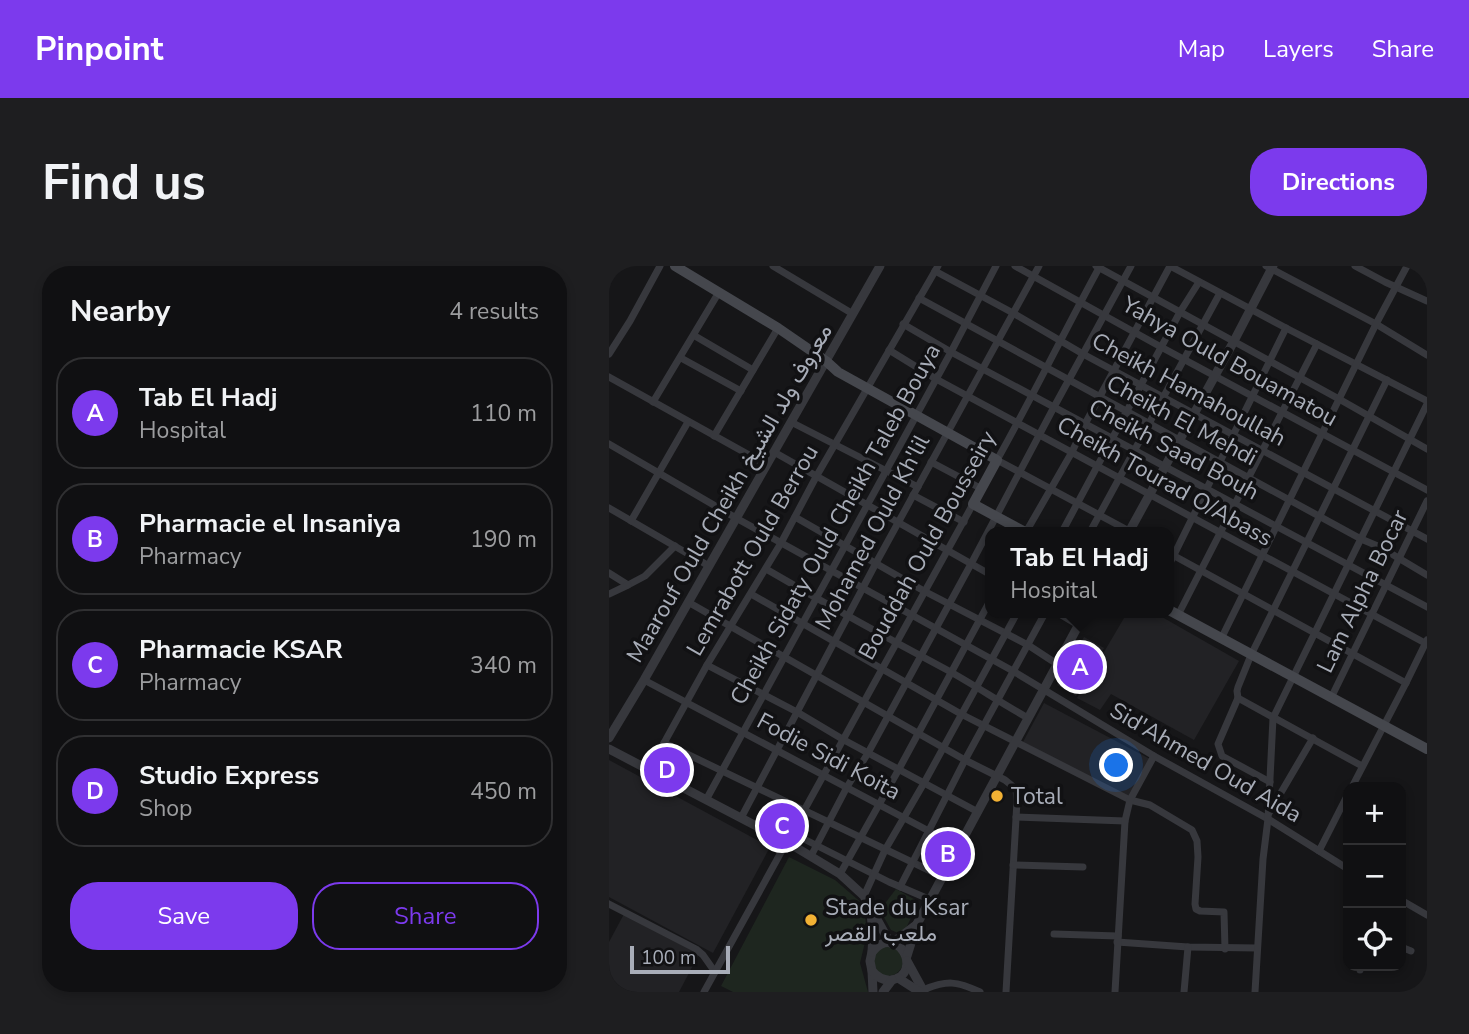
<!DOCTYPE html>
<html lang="en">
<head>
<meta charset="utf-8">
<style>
  body { margin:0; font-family:"Nunito Sans",Vazirmatn,sans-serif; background:#1e1e20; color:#f1f3f6 }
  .controls { position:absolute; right:21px; bottom:21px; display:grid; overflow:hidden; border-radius:14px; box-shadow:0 4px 10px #0003 }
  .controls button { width:63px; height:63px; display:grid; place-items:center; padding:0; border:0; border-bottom:2px solid #303032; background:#101012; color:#f1f3f6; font:35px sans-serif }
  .scale { position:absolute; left:21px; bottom:18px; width:100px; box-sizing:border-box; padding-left:7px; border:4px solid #a8adb8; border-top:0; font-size:19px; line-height:24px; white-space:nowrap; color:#a8adb8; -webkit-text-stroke:5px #111113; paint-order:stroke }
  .you { position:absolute; left:508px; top:500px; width:24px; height:24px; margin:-18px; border:5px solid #fff; border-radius:50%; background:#1a73e8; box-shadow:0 0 0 10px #1a73e833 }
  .badge { display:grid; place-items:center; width:46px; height:46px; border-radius:50%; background:#7c3aed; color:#fff; font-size:23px; font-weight:700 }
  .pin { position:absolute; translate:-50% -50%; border:4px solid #fff; box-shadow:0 2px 7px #0006 }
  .popup { position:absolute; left:376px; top:261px; width:189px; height:91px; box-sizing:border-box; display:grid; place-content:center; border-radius:14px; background:#101012; filter:drop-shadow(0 2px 5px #0005); font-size:23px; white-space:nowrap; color:#9c9d9f }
  .popup b { font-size:26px; color:#f1f3f6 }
  .popup::after { content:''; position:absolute; left:50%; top:100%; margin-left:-14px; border:14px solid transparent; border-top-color:#101012 }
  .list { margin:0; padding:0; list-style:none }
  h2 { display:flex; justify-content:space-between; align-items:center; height:91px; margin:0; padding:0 28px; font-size:30px }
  h2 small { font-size:23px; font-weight:400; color:#9c9d9f }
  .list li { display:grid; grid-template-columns:46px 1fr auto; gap:21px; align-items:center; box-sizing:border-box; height:112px; margin:0 14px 14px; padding:0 14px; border:2px solid #303032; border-radius:28px }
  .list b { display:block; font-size:26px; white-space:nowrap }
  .list p { margin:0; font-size:23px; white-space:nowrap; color:#9c9d9f }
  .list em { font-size:23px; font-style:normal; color:#9c9d9f }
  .actions { display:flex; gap:14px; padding:21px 28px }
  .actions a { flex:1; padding:16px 0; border:2px solid #7c3aed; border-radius:28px; text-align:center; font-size:24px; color:#7c3aed }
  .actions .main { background:#7c3aed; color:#fff }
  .icon { flex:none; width:38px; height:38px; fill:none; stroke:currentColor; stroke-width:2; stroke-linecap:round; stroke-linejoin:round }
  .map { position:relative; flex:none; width:818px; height:726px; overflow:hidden; border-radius:28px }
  header { display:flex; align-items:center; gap:42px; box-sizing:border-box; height:98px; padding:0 35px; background:#7c3aed; color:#fff }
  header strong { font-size:33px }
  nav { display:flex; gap:38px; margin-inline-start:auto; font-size:24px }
  .intro { display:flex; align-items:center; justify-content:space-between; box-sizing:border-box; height:168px; padding:0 42px }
  h1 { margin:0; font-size:49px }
  .button { padding:18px 32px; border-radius:28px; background:#7c3aed; color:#fff; font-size:24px; font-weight:700 }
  main { display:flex; gap:42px; padding:0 42px }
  aside { flex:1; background:#101012; border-radius:28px; box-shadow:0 4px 10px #0003 }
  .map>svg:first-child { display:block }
  .built { fill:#222225 }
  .green { fill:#1e261f }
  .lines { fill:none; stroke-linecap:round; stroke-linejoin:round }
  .minor { stroke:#37383d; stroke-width:7 }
  .tertiary { stroke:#37383d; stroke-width:9 }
  .secondary { stroke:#45474d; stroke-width:10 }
  .trunk { stroke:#5b5e65; stroke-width:12 }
  .poi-dot { fill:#f2b134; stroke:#111113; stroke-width:2.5 }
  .labels { text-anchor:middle; stroke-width:7; stroke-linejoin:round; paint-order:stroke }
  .street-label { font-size:23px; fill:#a8adb8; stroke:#111113 }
  .poi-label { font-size:23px; fill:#a8adb8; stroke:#111113; text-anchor:start }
</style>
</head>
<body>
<header>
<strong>Pinpoint</strong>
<nav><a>Map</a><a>Layers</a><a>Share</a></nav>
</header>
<div class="intro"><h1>Find us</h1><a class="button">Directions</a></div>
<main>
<aside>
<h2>Nearby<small>4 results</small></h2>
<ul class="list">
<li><span class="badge">A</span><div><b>Tab El Hadj</b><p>Hospital</p></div><em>110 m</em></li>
<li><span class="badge">B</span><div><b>Pharmacie el Insaniya</b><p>Pharmacy</p></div><em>190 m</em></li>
<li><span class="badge">C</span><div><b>Pharmacie KSAR</b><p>Pharmacy</p></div><em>340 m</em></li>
<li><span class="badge">D</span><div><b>Studio Express</b><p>Shop</p></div><em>450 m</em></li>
</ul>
<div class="actions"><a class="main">Save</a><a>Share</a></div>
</aside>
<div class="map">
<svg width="818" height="726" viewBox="0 0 818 726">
  <rect width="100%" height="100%" fill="#161618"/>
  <g class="built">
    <path d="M 518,347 L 546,347 L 630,395 L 585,474 L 502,428 L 491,444 L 468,432 Z"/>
    <path d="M 475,371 L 495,382 L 467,430 L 448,419 Z"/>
    <path d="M 435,437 L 541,493 L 520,532 L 414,476 Z"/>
    <path d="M 0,494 L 161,581 L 104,687 L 0,631 Z"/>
    <path d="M 15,648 L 90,688 L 70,726 L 0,726 L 0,676 Z"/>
  </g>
  <g class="green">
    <path d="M 180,591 L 226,614 L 255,639 L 258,668 L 251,697 L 259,726 L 124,726 L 112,720 Z"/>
    <path d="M 287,623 L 310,636 L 297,662 L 289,667 L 282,664 L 271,644 Z"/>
    <circle cx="279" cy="695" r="15"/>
  </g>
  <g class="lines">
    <g class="minor">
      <path d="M 164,0 L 244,48"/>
      <path d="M 406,0 L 552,81 L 818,224"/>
      <path d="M 487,0 L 730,133 L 818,183"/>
      <path d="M 491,0 C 456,64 424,130 388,194 L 522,266"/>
      <path d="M 657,0 L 767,58 L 818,89"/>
      <path d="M 746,0 L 776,16 L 818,35"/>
      <path d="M 326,5 L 404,47 L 474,88 L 818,273"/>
      <path d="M 310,32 L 752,273 L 771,281 L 818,309"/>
      <path d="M 294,58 L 342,86 L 818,341"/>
      <path d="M 86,70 L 144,104"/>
      <path d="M 280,84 L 327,113 L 816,377"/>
      <path d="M 0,88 L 21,55 L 51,0"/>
      <path d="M 72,92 L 132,125"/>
      <path d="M 0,111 L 158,199"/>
      <path d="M 44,136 L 110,26"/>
      <path d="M 182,156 L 309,221"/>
      <path d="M 105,170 L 169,62"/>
      <path d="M 0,178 L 127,252 L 404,405 L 545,490 L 659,553 L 739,603"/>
      <path d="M 165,186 L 382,309"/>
      <path d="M 322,196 L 373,223"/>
      <path d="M 304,229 L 355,256"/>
      <path d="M 0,242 L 100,300"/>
      <path d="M 186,251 L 315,325 L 419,379 L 448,398"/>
      <path d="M 22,255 L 79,156"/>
      <path d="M 417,266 L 463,186 L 476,158 L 561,0 L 677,62 L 818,135"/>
      <path d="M 453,266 L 571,46 L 590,16"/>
      <path d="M 481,266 L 611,27"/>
      <path d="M 560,287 L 797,417"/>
      <path d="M 560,299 L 677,62"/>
      <path d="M 157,303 C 217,338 278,372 340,405 C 367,420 392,437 419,452"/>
      <path d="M 0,307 L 19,319 L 36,310 L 66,280"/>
      <path d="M 0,328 L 19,319"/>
      <path d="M 142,328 L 352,448 L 521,534 L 541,539 L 583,564 L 588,575 L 589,591 L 586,638 L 587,643 L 591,645 L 615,646 L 616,683"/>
      <path d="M 79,336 L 356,494 L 396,514 L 407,523 L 408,535 L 397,726"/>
      <path d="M 449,347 L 469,359"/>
      <path d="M 569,349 L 708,78"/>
      <path d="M 612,373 L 767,58 L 798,0"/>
      <path d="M 98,399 L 188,446 L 235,474 L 369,546"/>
      <path d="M 35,414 L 350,581"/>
      <path d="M 629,432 L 753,500"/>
      <path d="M 722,432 L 818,235"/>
      <path d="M 55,477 L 334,611"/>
      <path d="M 39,503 L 55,477 L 98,399 L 172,277 L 207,211 L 329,0"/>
      <path d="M 661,516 L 613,490 L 609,478 L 629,432 L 628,425 L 629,421 L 642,389 L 778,114"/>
      <path d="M 743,521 L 797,417 L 818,374"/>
      <path d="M 97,534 L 342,86 L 387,0"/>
      <path d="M 660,547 L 704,472"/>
      <path d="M 407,551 L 516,555"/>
      <path d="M 132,552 L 267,297 L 430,0"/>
      <path d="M 183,567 L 280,616 L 322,634"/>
      <path d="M 710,585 L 739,528"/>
      <path d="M 202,590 L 238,521 L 259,487 L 362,298 L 445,141 L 522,0"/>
      <path d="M 404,599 L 474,601"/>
      <path d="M 231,608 L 290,503 L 382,333"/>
      <path d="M 291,621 L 356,494 L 436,347"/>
      <path d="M 255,630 L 276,584 L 315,517 L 408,347"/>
      <path d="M 792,634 L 818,649"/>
      <path d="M 0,638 L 87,683 L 94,689 L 106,706"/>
      <path d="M 445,668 L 509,670"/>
      <path d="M 508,676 L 579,681 L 648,682"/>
      <path d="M 792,681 L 802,685"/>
      <path d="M 751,704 L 751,700"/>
      <path d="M 314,724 C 338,714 348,715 371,726"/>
      <path d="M 95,726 L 364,238"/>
      <path d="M 506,726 L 516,555 L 521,534 L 545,490"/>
      <path d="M 575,726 L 579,681"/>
      <path d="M 646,726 L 654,593 L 659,553 L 664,452 L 818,138"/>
    </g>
    <g class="tertiary">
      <path d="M 520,266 L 625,75 L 664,0"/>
      <path d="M 0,472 L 35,414 L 271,0"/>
      <path d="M 0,483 L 178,576 L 231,608 L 255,630 L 281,677"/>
      <path d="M 262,646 L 264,669 L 263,686 L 261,695 L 263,705 L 264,726"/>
      <path d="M 283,677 L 307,659"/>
      <path d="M 263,686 C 289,655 315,708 283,714 C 274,715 268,711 263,705"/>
      <path d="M 298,690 L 308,658 L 476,347"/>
      <path d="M 298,695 L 315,726"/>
      <path d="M 289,712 L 311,726"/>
      <path d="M 274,726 L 283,714"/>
    </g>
    <g class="secondary">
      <path d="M 66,0 L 169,62 L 217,95 L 229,106 L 388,194 L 364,238 L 416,266"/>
      <path d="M 560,344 L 818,483"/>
    </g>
    <path class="trunk" d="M 817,726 L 818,725"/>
  </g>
  <g class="poi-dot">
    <circle cx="388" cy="530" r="7"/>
    <circle cx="202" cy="654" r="7"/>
  </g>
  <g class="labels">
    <g class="street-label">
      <text transform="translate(621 95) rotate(29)" y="8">Yahya Ould Bouamatou</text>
      <text transform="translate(580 123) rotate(28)" y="8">Cheikh Hamahoullah</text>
      <text transform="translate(573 154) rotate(28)" y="8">Cheikh El Mehdi</text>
      <text transform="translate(565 183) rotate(28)" y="8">Cheikh Saad Bouh</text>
      <text transform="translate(556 215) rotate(29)" y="8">Cheikh Tourad O/Abass</text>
      <text transform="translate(120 227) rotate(-60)" y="8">Maarouf Ould Cheikh معروف ولد الشيخ</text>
      <text transform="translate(226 258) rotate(-61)" y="8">Cheikh Sidaty Ould Cheikh Taleb Bouya</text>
      <text transform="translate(263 266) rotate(-62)" y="8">Mohamed Ould Kh'lil</text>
      <text transform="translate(318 279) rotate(-61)" y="8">Bouddah Ould Bousseiry</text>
      <text transform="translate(143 284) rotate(-60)" y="8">Lemrabott Ould Berrou</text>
      <text transform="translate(753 325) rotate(-64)" y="8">Lam Alpha Bocar</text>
      <text transform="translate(220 490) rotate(28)" y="8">Fodie Sidi Koita</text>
      <text transform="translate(597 496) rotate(30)" y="8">Sid'Ahmed Oud Aida</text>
    </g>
    <g class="poi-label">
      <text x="402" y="538">Total</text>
      <text x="216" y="649">Stade du Ksar<tspan x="216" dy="26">ملعب القصر</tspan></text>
    </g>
  </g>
</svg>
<div class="controls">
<button>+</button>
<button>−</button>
<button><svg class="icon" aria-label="locate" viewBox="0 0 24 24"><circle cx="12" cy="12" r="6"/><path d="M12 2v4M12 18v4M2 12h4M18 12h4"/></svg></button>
</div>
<div class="scale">100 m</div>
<div class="you"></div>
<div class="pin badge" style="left:471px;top:401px">A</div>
<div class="popup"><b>Tab El Hadj</b>Hospital</div>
<div class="pin badge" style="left:339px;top:588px">B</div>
<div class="pin badge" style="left:173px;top:560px">C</div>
<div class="pin badge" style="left:58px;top:504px">D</div>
</div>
</main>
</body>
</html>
